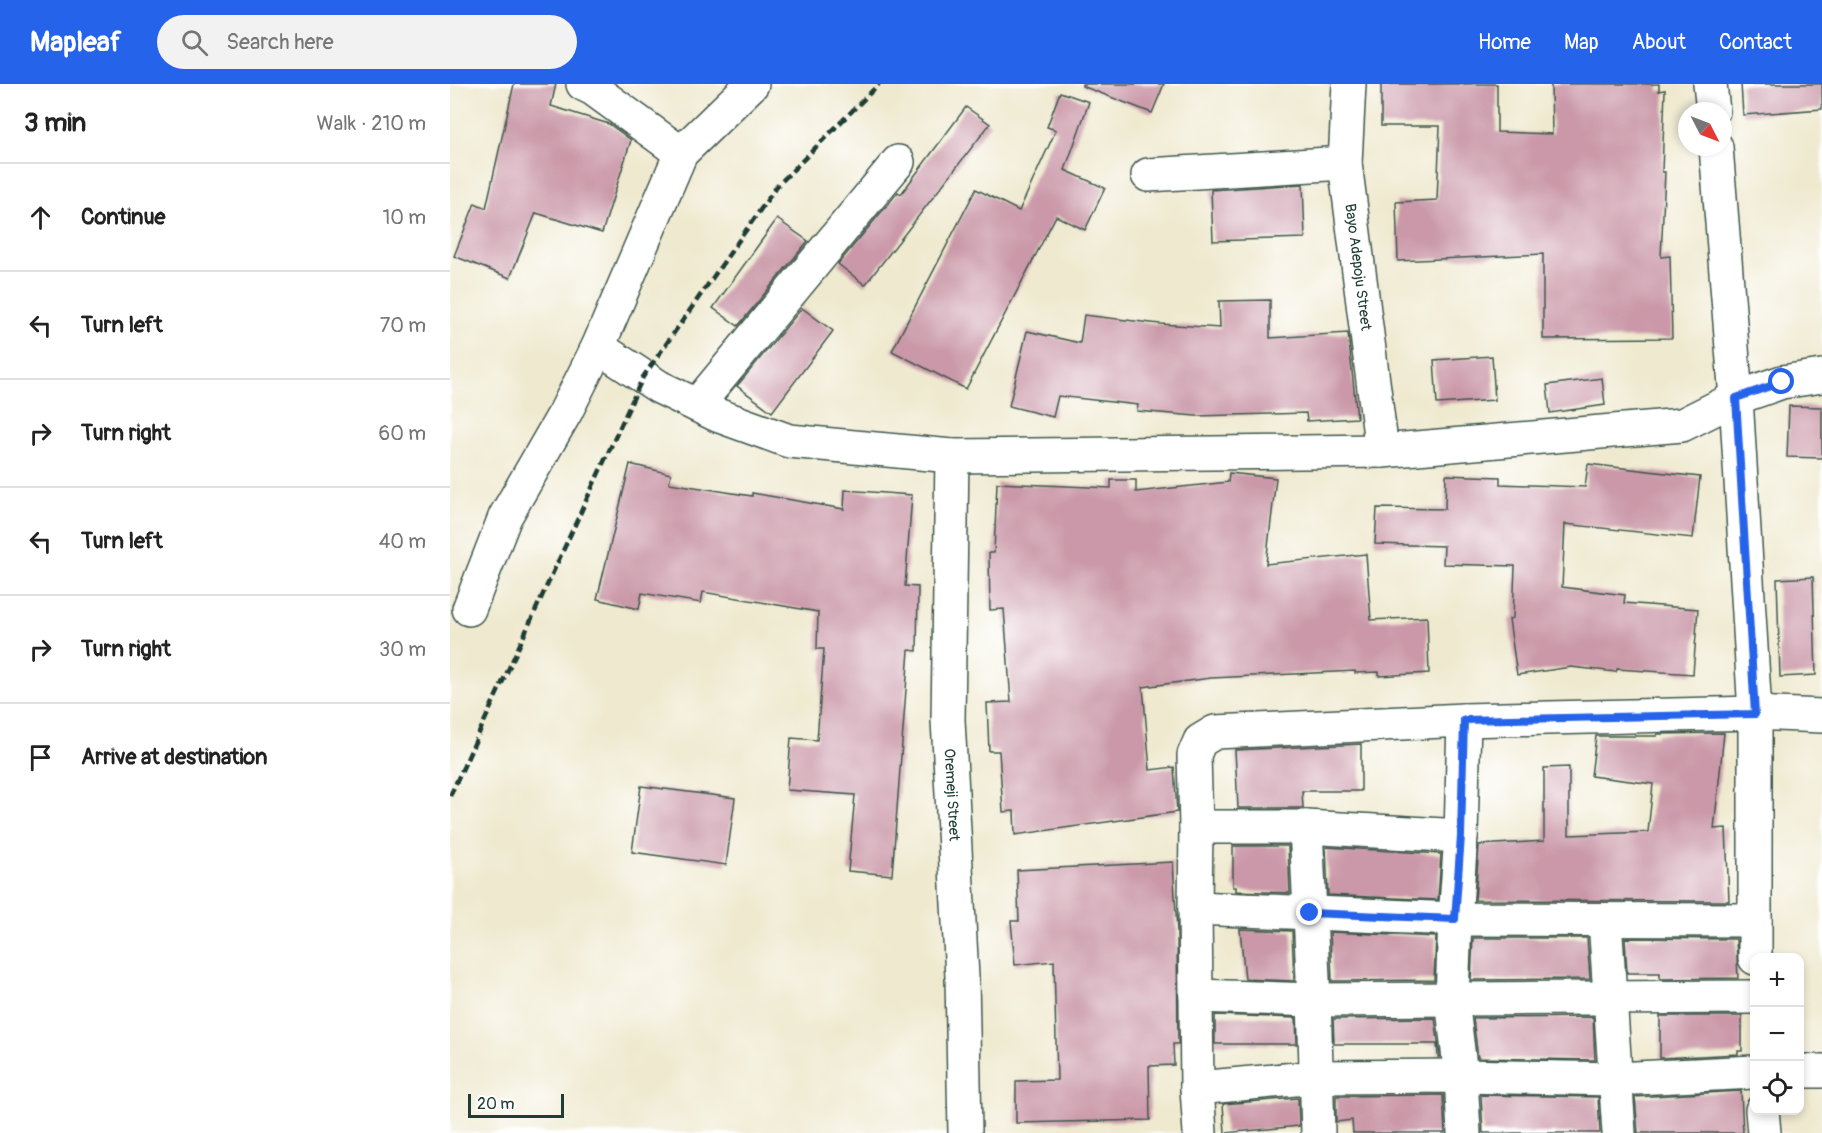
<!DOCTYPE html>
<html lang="en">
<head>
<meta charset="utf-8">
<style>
  body { margin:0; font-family:Pangolin,sans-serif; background:#f2f2f2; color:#222 }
  .controls { position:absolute; right:18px; bottom:18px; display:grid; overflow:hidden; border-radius:12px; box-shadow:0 3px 9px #0003 }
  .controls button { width:54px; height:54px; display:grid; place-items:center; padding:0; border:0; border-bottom:2px solid #e0e0e0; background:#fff; color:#222; font:30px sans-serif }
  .compass { position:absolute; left:1228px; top:18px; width:54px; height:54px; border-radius:50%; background:#fff; box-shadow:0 3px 9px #0003; rotate:132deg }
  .scale { position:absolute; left:18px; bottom:15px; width:96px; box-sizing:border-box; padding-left:6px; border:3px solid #1f3d34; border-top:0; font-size:16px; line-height:21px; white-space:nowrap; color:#1f3d34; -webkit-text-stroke:4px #fff; paint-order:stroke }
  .stop { position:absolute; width:18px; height:18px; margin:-14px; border:4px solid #2563eb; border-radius:50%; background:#fff }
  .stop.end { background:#2563eb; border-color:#fff; box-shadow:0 2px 6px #0008 }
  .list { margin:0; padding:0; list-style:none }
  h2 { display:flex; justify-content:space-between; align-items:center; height:78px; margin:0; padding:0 24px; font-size:26px }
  h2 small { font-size:20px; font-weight:400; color:#767676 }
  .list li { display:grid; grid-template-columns:39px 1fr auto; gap:18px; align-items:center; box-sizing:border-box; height:108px; padding:0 24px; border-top:2px solid #e0e0e0 }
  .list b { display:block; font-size:22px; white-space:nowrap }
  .list em { font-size:20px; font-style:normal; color:#767676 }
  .icon { flex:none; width:33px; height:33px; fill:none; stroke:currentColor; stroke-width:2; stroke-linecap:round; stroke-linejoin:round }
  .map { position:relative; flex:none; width:1372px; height:1049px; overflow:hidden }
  header { display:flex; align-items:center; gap:36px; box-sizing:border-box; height:84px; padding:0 30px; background:#2563eb; color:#fff }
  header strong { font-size:28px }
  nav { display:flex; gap:33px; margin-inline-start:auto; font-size:21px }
  .search { width:420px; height:54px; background:#f2f2f2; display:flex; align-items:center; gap:15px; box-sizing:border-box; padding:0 21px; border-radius:33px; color:#767676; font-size:22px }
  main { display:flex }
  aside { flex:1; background:#fff }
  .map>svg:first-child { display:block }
  .building { fill:#ca98a8 }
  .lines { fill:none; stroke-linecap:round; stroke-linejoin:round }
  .minor-casing { stroke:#3e574b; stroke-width:36 }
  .minor { stroke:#fff; stroke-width:33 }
  .rail { stroke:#1f3d34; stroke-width:4.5; stroke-dasharray:9 4.5; stroke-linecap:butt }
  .route { stroke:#2563eb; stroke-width:8 }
  .labels { text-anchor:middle; stroke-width:4.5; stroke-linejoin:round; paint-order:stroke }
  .street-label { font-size:15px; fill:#1f3d34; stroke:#fff }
</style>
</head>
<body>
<header>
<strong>Mapleaf</strong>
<div class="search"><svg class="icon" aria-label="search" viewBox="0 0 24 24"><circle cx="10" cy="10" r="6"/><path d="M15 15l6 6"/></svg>Search here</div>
<nav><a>Home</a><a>Map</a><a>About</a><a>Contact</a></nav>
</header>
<main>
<aside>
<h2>3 min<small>Walk · 210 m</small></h2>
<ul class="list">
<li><svg class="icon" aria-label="ahead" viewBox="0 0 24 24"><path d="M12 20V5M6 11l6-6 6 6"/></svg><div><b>Continue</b></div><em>10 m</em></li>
<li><svg class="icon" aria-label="left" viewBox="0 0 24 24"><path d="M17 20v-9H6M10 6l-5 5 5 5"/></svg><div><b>Turn left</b></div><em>70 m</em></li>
<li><svg class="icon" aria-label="right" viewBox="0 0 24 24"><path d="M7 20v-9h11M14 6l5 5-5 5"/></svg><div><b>Turn right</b></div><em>60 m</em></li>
<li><svg class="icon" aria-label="left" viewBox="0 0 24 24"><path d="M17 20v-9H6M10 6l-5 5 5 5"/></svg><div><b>Turn left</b></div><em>40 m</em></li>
<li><svg class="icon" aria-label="right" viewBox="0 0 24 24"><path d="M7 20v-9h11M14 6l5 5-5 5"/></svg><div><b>Turn right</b></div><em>30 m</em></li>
<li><svg class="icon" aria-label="arrive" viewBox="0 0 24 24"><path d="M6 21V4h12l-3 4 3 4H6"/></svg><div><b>Arrive at destination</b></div></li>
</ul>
</aside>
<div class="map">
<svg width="1372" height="1049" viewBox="0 0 1372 1049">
  <rect width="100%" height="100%" fill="#fff"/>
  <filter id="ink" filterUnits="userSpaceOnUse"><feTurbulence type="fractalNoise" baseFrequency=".0167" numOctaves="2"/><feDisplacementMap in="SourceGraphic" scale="12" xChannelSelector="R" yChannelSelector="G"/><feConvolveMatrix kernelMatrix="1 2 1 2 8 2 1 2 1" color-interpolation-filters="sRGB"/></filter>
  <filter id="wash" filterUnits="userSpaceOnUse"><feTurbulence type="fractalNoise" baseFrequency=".008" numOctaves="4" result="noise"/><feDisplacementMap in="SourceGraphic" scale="24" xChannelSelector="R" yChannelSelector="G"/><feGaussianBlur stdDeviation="1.35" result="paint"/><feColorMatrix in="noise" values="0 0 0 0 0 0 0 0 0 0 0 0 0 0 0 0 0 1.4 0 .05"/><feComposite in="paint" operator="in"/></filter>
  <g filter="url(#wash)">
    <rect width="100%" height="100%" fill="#efe9cf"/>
    <g id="blocks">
      <g class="building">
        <path d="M 64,0 L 106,0 L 101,22 L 159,40 L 181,56 L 152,149 L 86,129 L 60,194 L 4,172 L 25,119 L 36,124 Z"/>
        <path d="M 632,0 L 714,0 L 702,29 L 632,2 Z"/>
        <path d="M 931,0 L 1047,0 L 1047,48 L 1102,50 L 1101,0 L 1209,0 L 1209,7 L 1215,6 L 1212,88 L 1215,88 L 1211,173 L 1220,172 L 1222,254 L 1093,255 L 1093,170 L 948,177 L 946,118 L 987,116 L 990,42 L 931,42 Z"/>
        <path d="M 1291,0 L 1372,0 L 1372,25 L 1293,31 Z"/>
        <path d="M 610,8 L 639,18 L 615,86 L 655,104 L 635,146 L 606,132 L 516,305 L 442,267 L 526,105 L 569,127 L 606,46 L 597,43 Z"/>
        <path d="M 516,23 L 540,40 L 415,201 L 388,180 L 448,108 L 451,110 Z"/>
        <path d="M 853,100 L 855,154 L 763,157 L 761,106 Z"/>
        <path d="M 327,135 L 358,157 L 288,242 L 263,224 Z"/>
        <path d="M 820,216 L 820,254 L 898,249 L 907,334 L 857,337 L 856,329 L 746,332 L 687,327 L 688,321 L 608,312 L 603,333 L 559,322 L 577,247 L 630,259 L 634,231 L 710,240 L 770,244 L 769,217 Z"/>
        <path d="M 352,224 L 383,247 L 322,328 L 287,302 Z"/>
        <path d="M 1042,272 L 1045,316 L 987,320 L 984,276 Z"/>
        <path d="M 1152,294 L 1155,321 L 1100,329 L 1097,301 Z"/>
        <path d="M 1339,322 L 1372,323 L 1372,374 L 1337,373 Z"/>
        <path d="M 180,380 L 221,390 L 219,399 L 302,412 L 302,409 L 394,425 L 395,406 L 462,411 L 455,502 L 468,503 L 467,567 L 459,566 L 442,791 L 398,787 L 405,711 L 337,706 L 341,654 L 367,656 L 374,565 L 367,565 L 368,528 L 253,508 L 251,519 L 192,509 L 189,525 L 147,515 Z"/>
        <path d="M 1138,380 L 1250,393 L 1243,454 L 1115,440 L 1112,503 L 1175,511 L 1174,519 L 1248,525 L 1243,590 L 1167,585 L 1166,588 L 1121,583 L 1067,591 L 1059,535 L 1063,534 L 1065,482 L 993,480 L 994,462 L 925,460 L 927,424 L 995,425 L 996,391 L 1050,393 L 1050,400 L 1135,403 Z"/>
        <path d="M 779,389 L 826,394 L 816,480 L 916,470 L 921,536 L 977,533 L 979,589 L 929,592 L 929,588 L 905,589 L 905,587 L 761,594 L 693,603 L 700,686 L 724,683 L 727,728 L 565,751 L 564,727 L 553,728 L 549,667 L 539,667 L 537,619 L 561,618 L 554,525 L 540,526 L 539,469 L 544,469 L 547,399 L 661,404 L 661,396 L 686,396 L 686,408 L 778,398 Z"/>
        <path d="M 1363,493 L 1366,591 L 1330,593 L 1327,495 Z"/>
        <path d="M 1274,649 L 1264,745 L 1276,744 L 1279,817 L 1025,816 L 1029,761 L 1094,757 L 1094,684 L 1119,683 L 1119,751 L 1198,748 L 1203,700 L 1141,692 L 1146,652 L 1207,652 L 1207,650 Z"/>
        <path d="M 911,660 L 911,707 L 852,707 L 853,724 L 788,724 L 785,666 Z"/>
        <path d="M 191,702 L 285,714 L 276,781 L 182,768 Z"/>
        <path d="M 783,762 L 838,762 L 840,809 L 786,807 L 786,803 L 783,803 Z"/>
        <path d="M 876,763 L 991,770 L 988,816 L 878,811 Z"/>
        <path d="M 723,778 L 727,848 L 728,960 L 723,960 L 724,981 L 699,982 L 700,1036 L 566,1039 L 566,997 L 607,996 L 604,877 L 565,881 L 561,837 L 569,837 L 567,786 Z"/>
        <path d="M 790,845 L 842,847 L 844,897 L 795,895 Z"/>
        <path d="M 880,848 L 986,853 L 984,896 L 882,897 Z"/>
        <path d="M 1023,854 L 1137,854 L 1140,895 L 1021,896 Z"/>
        <path d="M 1175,854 L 1286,855 L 1288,894 L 1210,895 L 1210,889 L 1177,889 Z"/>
        <path d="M 765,931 L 846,934 L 847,960 L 765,960 Z"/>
        <path d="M 1210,932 L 1292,932 L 1292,967 L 1288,967 L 1288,970 L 1210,974 Z"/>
        <path d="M 1143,933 L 1145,976 L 1028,974 L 1023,934 Z"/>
        <path d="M 985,934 L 990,973 L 988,973 L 987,960 L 884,960 L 883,935 Z"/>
        <path d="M 1291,1007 L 1293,1049 L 1188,1049 L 1185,1013 Z"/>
        <path d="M 993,1011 L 995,1049 L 903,1049 L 902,1036 L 886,1038 L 886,1012 Z"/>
        <path d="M 1031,1011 L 1148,1013 L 1150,1049 L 1033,1049 Z"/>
        <path d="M 848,1014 L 849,1042 L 775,1049 L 773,1020 Z"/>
      </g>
    </g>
  </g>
  <g filter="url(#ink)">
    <use href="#blocks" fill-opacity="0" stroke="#3e574b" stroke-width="1.5"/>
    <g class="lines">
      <g class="minor-casing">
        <g id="minor">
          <path d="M 133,0 L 143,5 L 231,69"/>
          <path id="s1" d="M 899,0 L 895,79 L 932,367"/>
          <path d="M 1260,0 L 1263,27"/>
          <path d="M 1266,63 L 1286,314 L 1305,629 L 1305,874"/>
          <path d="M 698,91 L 895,79"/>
          <path d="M 148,263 L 209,303 L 267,331 L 339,357 L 502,372 L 932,367 L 1232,341 L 1286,314 L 1332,298 L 1372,292"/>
          <path d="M 247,321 L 448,78"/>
          <path id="s2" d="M 502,372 L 498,636 L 512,893 L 515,1049"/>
          <path d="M 19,525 L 55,433 L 115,329 L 148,263 L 231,69 L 302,0"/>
          <path d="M 746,743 L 856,743 L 1011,752 L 1014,636"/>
          <path d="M 856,743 L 864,916 L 868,1049"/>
          <path d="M 1011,752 L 1005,835 L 1002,915 L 1011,992 L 1014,1049"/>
          <path d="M 745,824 L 1005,835 L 1305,836"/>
          <path d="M 1155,836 L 1169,1049"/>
          <path d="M 746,912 L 864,916 L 1304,913"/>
          <path d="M 1350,987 L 1372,987"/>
          <path d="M 747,1004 L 867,993 L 1011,992 L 1166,995 L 1304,988"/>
          <path d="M 1312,1026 L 1314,1049"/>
          <path d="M 750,1049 L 747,1004 L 745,824 L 746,743 L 744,671 L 750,657 L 765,648 L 1014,636 L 1305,629 L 1372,632"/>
        </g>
      </g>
      <use href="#minor" class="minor"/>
      <path class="rail" d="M 0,712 L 193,293 L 327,102 L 429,0"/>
    </g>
  </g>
  <g class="lines" filter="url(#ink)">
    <path class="route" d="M 860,829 L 1005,835 L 1011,752 L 1014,636 L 1305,630 L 1286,314 L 1332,298"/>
  </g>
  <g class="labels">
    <g class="street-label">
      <text dy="5" stroke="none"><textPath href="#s1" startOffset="184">Bayo Adepoju Street</textPath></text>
      <text dy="5" stroke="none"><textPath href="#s2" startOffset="339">Oremeji Street</textPath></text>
    </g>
  </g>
</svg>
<div class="controls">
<button>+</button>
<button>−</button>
<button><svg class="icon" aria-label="locate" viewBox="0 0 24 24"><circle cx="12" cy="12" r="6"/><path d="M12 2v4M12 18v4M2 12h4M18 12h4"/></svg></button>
</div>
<svg class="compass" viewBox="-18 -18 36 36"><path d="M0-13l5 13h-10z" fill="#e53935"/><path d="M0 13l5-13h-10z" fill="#767676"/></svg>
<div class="scale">20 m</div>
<div class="stop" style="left:1332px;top:298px"></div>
<div class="stop end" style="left:860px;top:829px"></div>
</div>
</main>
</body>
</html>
